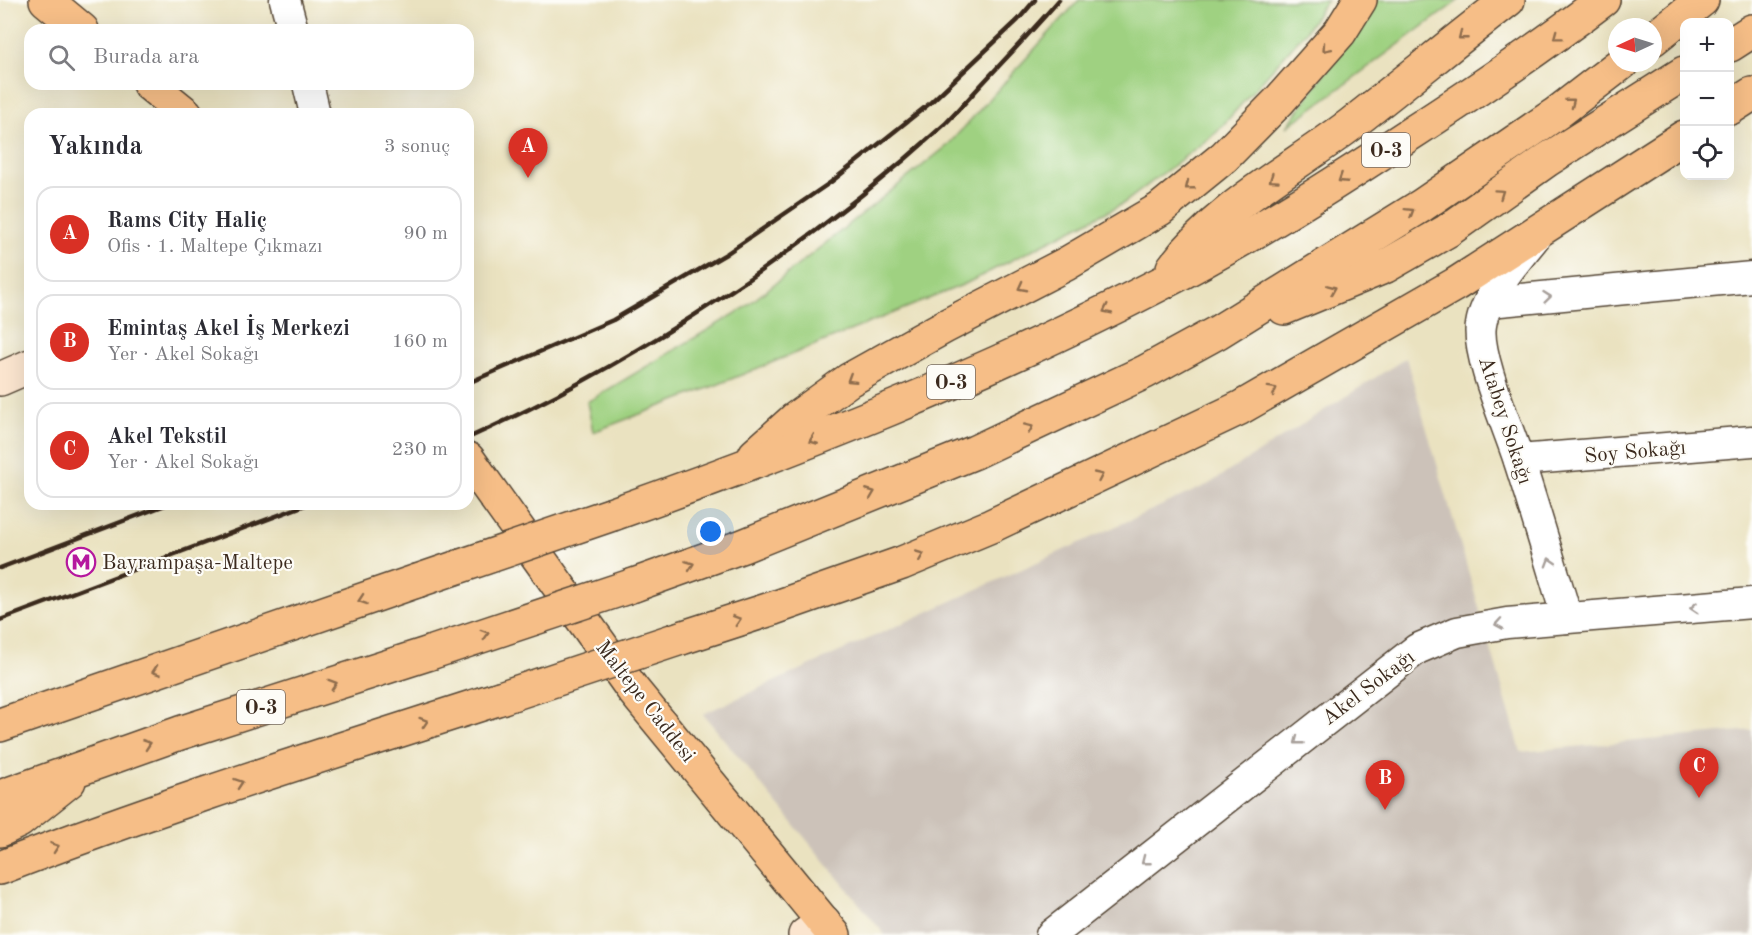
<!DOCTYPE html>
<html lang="tr">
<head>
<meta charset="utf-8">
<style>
  body { margin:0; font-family:"Old Standard TT",serif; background:#f2f2f3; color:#2b2b33 }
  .controls { position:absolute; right:18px; top:18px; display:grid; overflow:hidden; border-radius:12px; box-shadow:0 6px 24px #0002 }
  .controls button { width:54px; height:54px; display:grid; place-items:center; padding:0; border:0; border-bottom:2px solid #e1e1e2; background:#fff; color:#2b2b33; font:30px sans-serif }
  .compass { position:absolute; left:1608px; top:18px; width:54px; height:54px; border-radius:50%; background:#fff; box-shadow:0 6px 24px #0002; rotate:266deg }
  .you { position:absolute; left:711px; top:532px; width:21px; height:21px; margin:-15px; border:4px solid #fff; border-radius:50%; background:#1a73e8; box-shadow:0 0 0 9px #1a73e833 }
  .badge { display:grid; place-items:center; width:39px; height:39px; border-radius:50%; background:#d93025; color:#fff; font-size:20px; font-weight:700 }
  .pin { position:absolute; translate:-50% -50px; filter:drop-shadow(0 2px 3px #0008) }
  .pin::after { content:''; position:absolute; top:32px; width:21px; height:18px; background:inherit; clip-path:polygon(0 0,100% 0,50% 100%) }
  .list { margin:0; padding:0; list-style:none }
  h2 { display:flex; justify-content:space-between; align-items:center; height:78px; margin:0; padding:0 24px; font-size:26px }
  h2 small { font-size:20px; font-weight:400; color:#7c7c81 }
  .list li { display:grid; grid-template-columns:39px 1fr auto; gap:18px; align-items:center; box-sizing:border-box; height:96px; margin:0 12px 12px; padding:0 12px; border:2px solid #e1e1e2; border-radius:18px }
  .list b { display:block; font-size:22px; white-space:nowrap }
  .list p { margin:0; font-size:20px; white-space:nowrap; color:#7c7c81 }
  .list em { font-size:20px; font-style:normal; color:#7c7c81 }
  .icon { flex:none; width:33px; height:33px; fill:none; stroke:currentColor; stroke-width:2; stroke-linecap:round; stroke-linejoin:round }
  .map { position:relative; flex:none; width:1752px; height:935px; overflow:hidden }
  .search { position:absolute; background:#fff; box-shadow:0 6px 24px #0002; left:24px; top:24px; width:450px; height:66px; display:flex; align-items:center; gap:15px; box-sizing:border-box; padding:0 21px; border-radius:18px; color:#7c7c81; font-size:22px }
  .panel { position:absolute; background:#fff; box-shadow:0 6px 24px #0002; left:24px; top:108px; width:450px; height:402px; border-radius:18px }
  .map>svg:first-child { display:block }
  .industrial { fill:#ccc2b9 }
  .green { fill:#9fd181; stroke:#6d7e50; stroke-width:1.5 }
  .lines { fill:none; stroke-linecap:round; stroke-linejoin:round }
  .street-casing { stroke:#554636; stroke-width:33 }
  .secondary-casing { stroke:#554636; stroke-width:36 }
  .primary-casing { stroke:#554636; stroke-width:36 }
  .highway-casing { stroke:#554636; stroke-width:36 }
  .street { stroke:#fff; stroke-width:30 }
  .secondary { stroke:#fbe5cf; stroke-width:33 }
  .primary { stroke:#f6be87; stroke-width:33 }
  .highway { stroke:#f6be87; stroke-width:33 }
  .rail { stroke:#3b2a1e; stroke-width:4.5 }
  .highway-bridge-casing { stroke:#554636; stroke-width:36; stroke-linecap:butt }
  .highway-bridge { stroke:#f6be87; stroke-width:33 }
  .oneway { stroke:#8f6d4d }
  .oneway2 { stroke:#a79f9a }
  .labels { text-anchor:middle; stroke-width:4.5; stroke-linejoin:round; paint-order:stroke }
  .shield { fill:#fdfcf7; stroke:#75695f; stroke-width:1.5 }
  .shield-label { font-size:20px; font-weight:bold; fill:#3b2a1e }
  .street-label { font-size:21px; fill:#3b2a1e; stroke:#fdfcf7 }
  .poi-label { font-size:21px; fill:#3b2a1e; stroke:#fdfcf7; text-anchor:start }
</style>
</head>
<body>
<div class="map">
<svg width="1752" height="935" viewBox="0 0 1752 935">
  <rect width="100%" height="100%" fill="#fdfcf7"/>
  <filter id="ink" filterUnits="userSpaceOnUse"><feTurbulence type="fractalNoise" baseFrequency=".0167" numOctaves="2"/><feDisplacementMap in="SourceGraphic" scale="12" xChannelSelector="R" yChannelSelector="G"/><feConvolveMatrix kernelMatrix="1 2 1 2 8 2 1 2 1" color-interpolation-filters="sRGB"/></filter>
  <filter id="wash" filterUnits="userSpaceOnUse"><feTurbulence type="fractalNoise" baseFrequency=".008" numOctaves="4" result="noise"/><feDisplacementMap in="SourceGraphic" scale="24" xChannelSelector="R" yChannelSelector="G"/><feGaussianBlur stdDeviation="1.35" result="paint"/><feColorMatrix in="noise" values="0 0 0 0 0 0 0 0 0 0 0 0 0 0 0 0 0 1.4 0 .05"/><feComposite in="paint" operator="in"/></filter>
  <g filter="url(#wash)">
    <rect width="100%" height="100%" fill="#eae2c0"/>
    <path class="industrial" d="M 1406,358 L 1521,752 L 1752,730 L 1752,935 L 885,935 L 703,714 L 1209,484 Z"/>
    <g class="green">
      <path d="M 1079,0 L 1327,0 L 1305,32 L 1217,132 L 1124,203 L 965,284 L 719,384 L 593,432 L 587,402 L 743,309 L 947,146 Z"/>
      <path d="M 1375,0 L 1459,0 L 1287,127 Z"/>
    </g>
  </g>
  <g filter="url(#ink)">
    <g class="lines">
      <g class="street-casing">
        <g id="street">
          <path d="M 285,0 L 293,30"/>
          <path d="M 308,84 L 315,114"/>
          <path d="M 1536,236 C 1517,259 1485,296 1481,325 C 1476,355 1509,429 1519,461 C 1536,513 1551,565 1567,618"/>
          <path d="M 1489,302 L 1752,277"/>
          <path d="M 1519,460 L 1752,441"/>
          <path d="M 1051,935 L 1417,649 L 1457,632 L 1507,623 L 1752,603"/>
        </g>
      </g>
      <g class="secondary-casing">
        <g id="secondary">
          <path d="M 0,379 L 30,366"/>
          <path d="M 805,935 L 824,922"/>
        </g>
      </g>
      <g class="primary-casing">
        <g id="primary">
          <path d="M 46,0 L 82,30"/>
          <path d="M 149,84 L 186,114"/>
          <path d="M 468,459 L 633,690 L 834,935"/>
        </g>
      </g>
      <g class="highway-casing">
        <g id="highway">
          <path d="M 1653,39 L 1702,0"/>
          <path d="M 1730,45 L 1752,31"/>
          <path d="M 1730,108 L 1752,94"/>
          <path d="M 1173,268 C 1220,206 1289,171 1350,125 C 1403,84 1455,41 1508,0"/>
          <path d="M 1284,308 L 1386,266 L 1447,231 L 1547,160 L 1684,73"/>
          <path d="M 755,455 L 795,419 L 849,380 L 944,327 L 1066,264 L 1160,209 L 1224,157 L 1278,102 L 1340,32 L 1360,0"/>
          <path d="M 613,514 C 799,448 983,376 1158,285 C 1243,242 1325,190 1404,138 C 1472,94 1539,49 1603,0"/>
          <path d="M 634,585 L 743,546 L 975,452 L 1145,372 L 1218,332 L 1421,206 L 1557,113 L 1622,63"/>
          <path d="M 681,638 L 774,608 L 902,563 L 991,526 L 1240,408 L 1456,284 L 1684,137"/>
          <path d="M 0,725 L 417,581"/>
          <path d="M 0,797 L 180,733 L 430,653"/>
          <path d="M 0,830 L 19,821 L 69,781"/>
          <path d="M 0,868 C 164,804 333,752 500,698"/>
        </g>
      </g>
      <use href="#street" class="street"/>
      <use href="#secondary" class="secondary"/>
      <use href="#primary" class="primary"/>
      <use href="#highway" class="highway"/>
      <g class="rail">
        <path d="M 468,383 L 613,320 L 726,254 L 831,182 L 929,104 L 1018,20 L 1035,0"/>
        <path d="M 468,438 C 638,362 807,249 945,124 C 958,111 970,97 982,84 C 1008,56 1034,29 1059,0"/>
        <path d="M 0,568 L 168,504"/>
        <path d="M 0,620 L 308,504"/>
      </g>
      <g class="highway-bridge-casing">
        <g id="highway-bridge">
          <path d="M 417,581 L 613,514"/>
          <path d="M 430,653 L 634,585"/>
          <path d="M 500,698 L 681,638"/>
        </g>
      </g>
      <use href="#highway-bridge" class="highway-bridge"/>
    </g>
    <defs><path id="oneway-chevron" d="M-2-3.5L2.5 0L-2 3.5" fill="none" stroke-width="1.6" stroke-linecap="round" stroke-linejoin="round" transform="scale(1.5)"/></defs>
    <g class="oneway">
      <use href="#oneway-chevron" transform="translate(1462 36) rotate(142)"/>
      <use href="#oneway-chevron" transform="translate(1557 36) rotate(143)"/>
      <use href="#oneway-chevron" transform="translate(1326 48) rotate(131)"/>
      <use href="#oneway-chevron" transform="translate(1571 102) rotate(-38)"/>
      <use href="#oneway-chevron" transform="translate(1273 179) rotate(145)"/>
      <use href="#oneway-chevron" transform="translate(1342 179) rotate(147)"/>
      <use href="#oneway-chevron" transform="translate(1189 186) rotate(141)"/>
      <use href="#oneway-chevron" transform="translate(1500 193) rotate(-35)"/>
      <use href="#oneway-chevron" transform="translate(1410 212) rotate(-32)"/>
      <use href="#oneway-chevron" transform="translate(1022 287) rotate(152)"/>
      <use href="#oneway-chevron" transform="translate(1332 289) rotate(-23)"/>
      <use href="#oneway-chevron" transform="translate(1107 310) rotate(154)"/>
      <use href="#oneway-chevron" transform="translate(851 379) rotate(148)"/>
      <use href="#oneway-chevron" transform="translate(1273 390) rotate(-29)"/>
      <use href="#oneway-chevron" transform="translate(1029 428) rotate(-24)"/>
      <use href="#oneway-chevron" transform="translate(813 440) rotate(158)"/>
      <use href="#oneway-chevron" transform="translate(1099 476) rotate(-25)"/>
      <use href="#oneway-chevron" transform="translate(871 493) rotate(-22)"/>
      <use href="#oneway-chevron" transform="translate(920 555) rotate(-22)"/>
      <use href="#oneway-chevron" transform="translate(690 565) rotate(-20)"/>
      <use href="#oneway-chevron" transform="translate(362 600) rotate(161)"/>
      <use href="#oneway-chevron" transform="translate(737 620) rotate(-18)"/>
      <use href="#oneway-chevron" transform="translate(485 634) rotate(-18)"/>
      <use href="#oneway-chevron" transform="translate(156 671) rotate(161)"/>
      <use href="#oneway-chevron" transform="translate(333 684) rotate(-18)"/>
      <use href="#oneway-chevron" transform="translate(424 722) rotate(-18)"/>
      <use href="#oneway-chevron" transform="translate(147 744) rotate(-19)"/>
      <use href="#oneway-chevron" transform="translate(239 783) rotate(-19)"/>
      <use href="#oneway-chevron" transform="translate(55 847) rotate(-19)"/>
    </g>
    <g class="oneway2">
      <use href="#oneway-chevron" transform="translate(1547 297) rotate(-6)"/>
      <use href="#oneway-chevron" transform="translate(1550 562) rotate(-107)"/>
      <use href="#oneway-chevron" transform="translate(1694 608) rotate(176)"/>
      <use href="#oneway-chevron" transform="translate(1499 624) rotate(170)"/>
      <use href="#oneway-chevron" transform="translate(1298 741) rotate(142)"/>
      <use href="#oneway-chevron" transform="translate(1145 861) rotate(142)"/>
    </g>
  </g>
  <defs>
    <g id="metro-ring" transform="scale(1.5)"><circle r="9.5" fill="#fdfcf7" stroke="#b5179e" stroke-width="1.5"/><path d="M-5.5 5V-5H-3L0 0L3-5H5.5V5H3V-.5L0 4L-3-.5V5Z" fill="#b5179e"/></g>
  </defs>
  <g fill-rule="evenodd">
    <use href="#metro-ring" x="81" y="562"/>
  </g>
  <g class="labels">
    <g class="shield">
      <rect x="1362" y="133" width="48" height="34" rx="4.5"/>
      <rect x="927" y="365" width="48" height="34" rx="4.5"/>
      <rect x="237" y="690" width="48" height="34" rx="4.5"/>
    </g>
    <g class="shield-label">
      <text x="1386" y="157">O-3</text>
      <text x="951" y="389">O-3</text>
      <text x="261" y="714">O-3</text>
    </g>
    <g class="street-label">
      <text transform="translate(1506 420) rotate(72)" y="7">Atabey Sokağı</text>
      <text transform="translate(1635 451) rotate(-5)" y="7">Soy Sokağı</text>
      <text transform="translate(1368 687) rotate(-37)" y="7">Akel Sokağı</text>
      <text transform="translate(646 701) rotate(52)" y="7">Maltepe Caddesi</text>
    </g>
    <g class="poi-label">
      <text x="102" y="569">Bayrampaşa-Maltepe</text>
    </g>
  </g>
</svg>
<div class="controls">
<button>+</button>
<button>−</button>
<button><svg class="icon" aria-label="locate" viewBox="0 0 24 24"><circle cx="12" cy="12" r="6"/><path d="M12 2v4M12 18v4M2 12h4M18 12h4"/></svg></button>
</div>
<svg class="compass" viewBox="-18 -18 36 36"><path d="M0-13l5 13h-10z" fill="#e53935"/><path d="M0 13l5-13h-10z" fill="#7c7c81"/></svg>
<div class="you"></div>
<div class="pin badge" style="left:528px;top:178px">A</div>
<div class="pin badge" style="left:1385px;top:810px">B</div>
<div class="pin badge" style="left:1699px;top:798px">C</div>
<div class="search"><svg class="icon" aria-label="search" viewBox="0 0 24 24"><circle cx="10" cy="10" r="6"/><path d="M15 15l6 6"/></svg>Burada ara</div>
<section class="panel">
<h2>Yakında<small>3 sonuç</small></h2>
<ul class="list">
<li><span class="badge">A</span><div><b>Rams City Haliç</b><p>Ofis · 1. Maltepe Çıkmazı</p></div><em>90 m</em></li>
<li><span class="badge">B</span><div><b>Emintaş Akel İş Merkezi</b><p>Yer · Akel Sokağı</p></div><em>160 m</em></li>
<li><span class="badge">C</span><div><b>Akel Tekstil</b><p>Yer · Akel Sokağı</p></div><em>230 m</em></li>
</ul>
</section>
</div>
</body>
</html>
